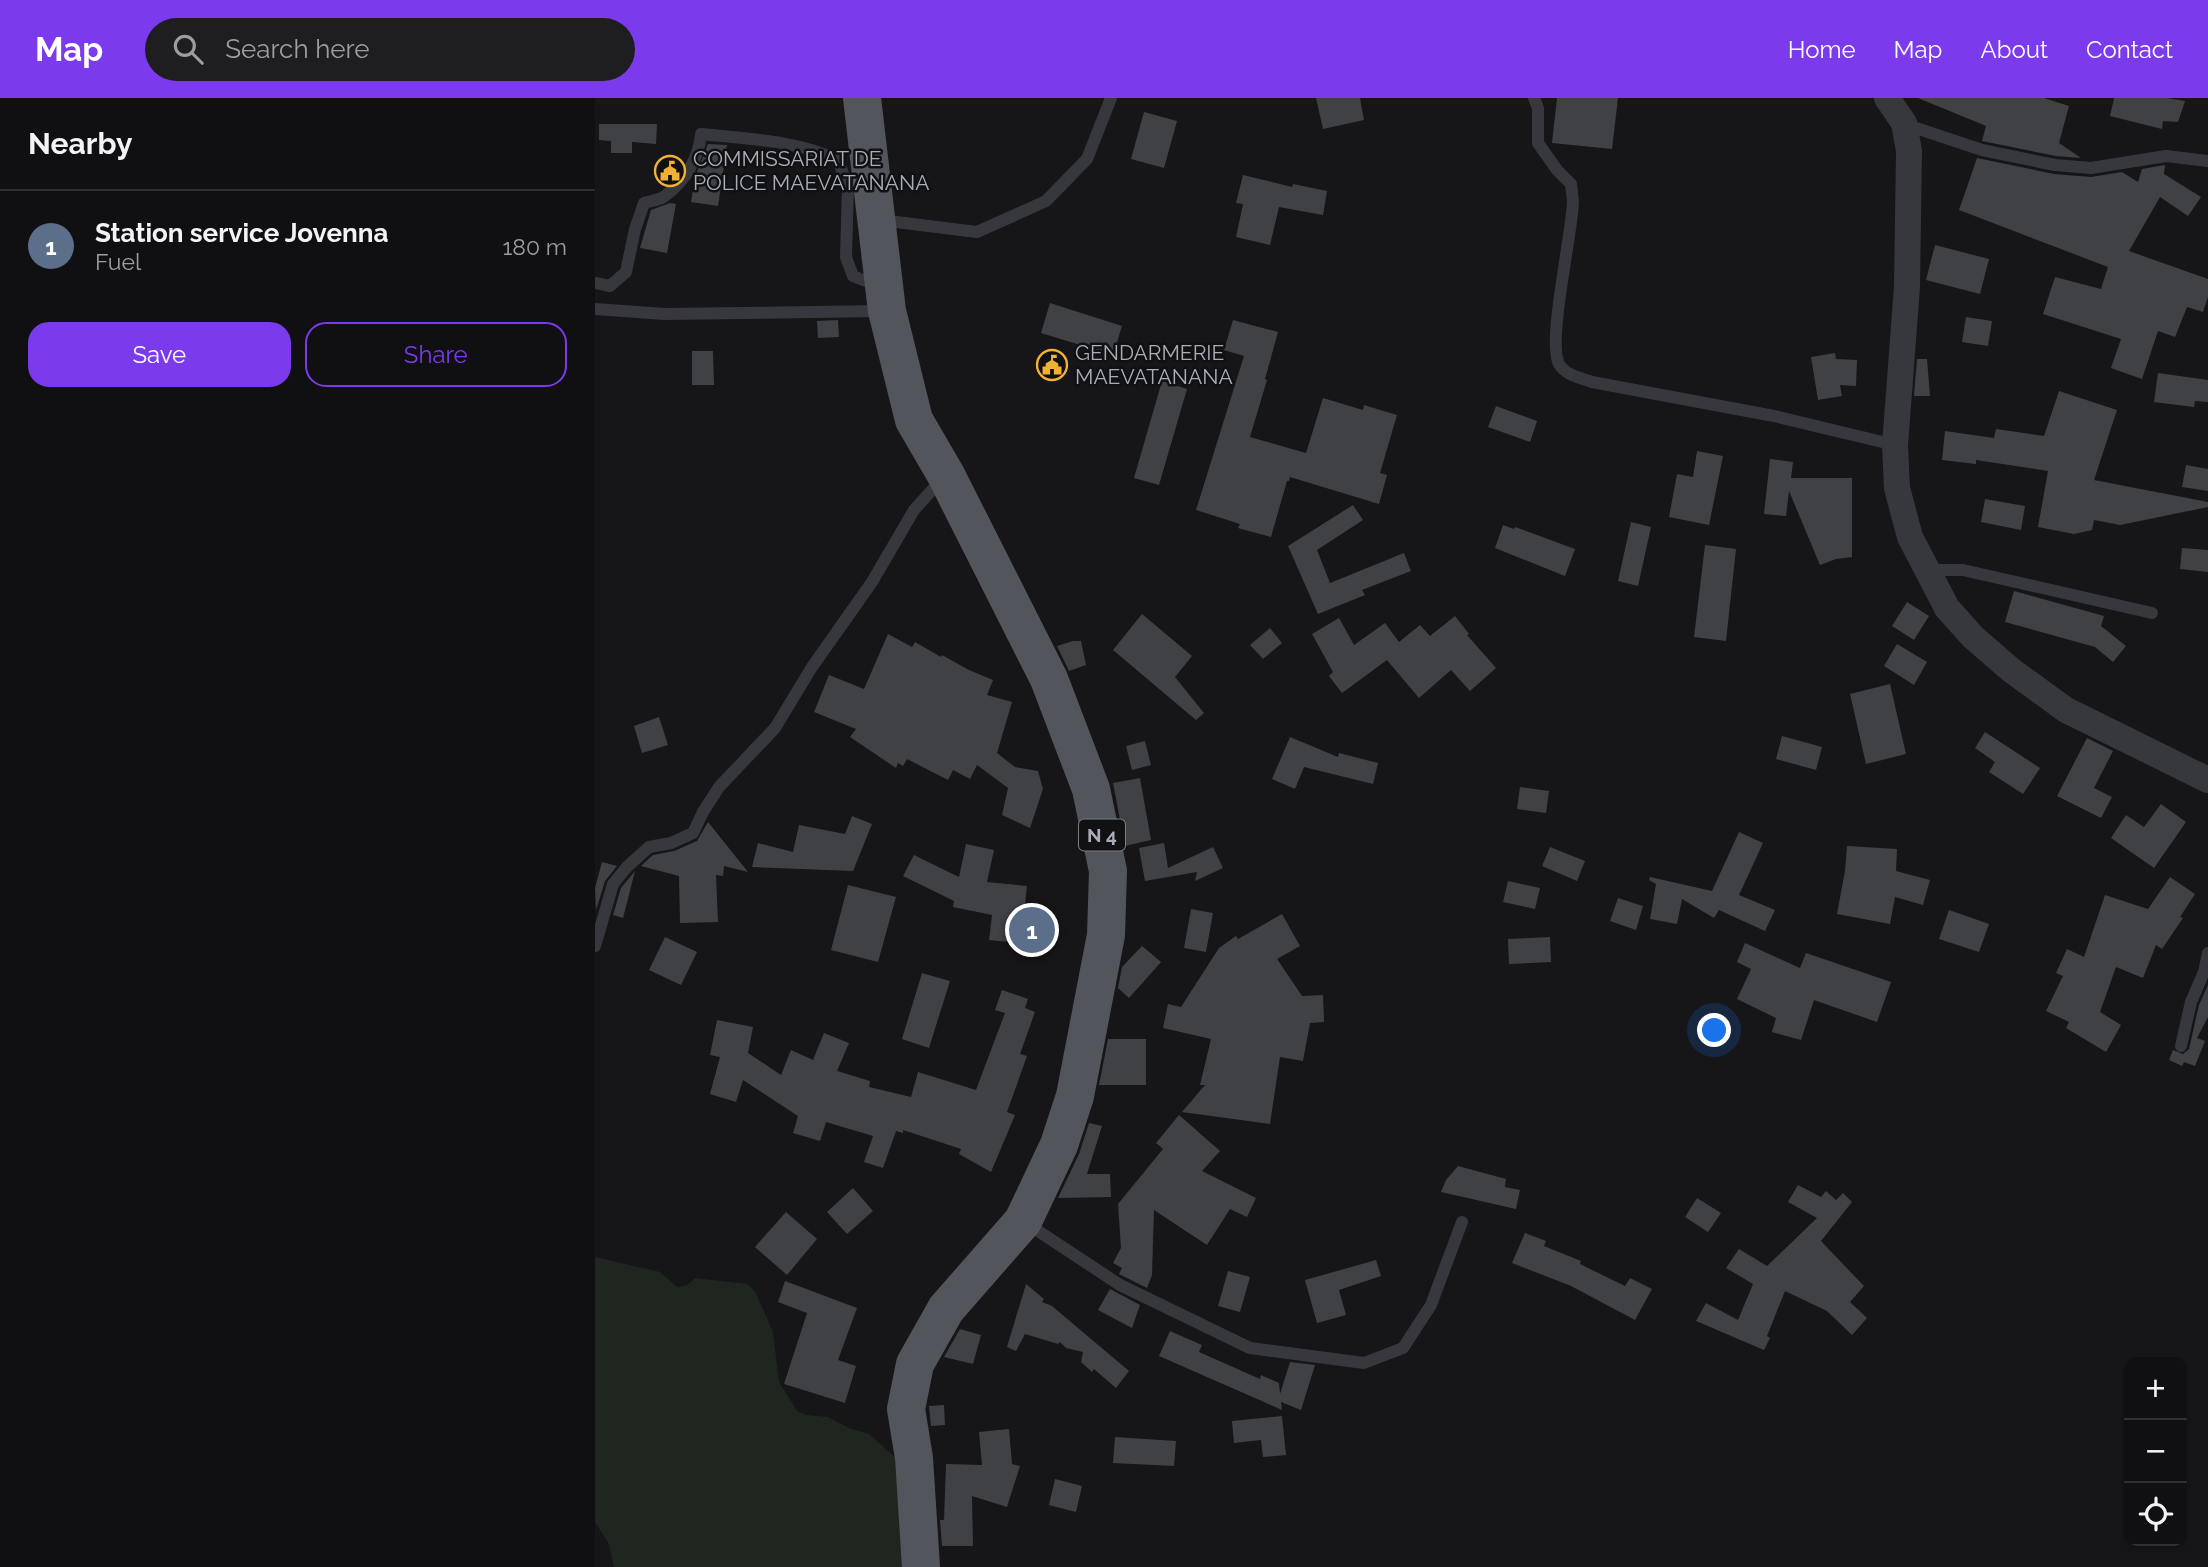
<!DOCTYPE html>
<html lang="en">
<head>
<meta charset="utf-8">
<style>
  body { margin:0; font-family:Raleway,sans-serif; background:#1e1e20; color:#f1f3f6 }
  .controls { position:absolute; right:21px; bottom:21px; display:grid; overflow:hidden; border-radius:14px; box-shadow:0 2px 5px #0004 }
  .controls button { width:63px; height:63px; display:grid; place-items:center; padding:0; border:0; border-bottom:2px solid #303032; background:#101012; color:#f1f3f6; font:35px sans-serif }
  .you { position:absolute; left:1120px; top:933px; width:24px; height:24px; margin:-18px; border:5px solid #fff; border-radius:50%; background:#1a73e8; box-shadow:0 0 0 10px #1a73e833 }
  .badge { display:grid; place-items:center; width:46px; height:46px; border-radius:50%; background:#7c3aed; color:#fff; font-size:23px; font-weight:700 }
  .pin { position:absolute; translate:-50% -50%; border:4px solid #fff; box-shadow:0 2px 7px #0006 }
  .list { margin:0; padding:0; list-style:none }
  h2 { display:flex; justify-content:space-between; align-items:center; height:91px; margin:0; padding:0 28px; font-size:30px }
  h2 small { font-size:23px; font-weight:400; color:#9c9d9f }
  .list li { display:grid; grid-template-columns:46px 1fr auto; gap:21px; align-items:center; box-sizing:border-box; height:112px; padding:0 28px; border-top:2px solid #303032 }
  .list b { display:block; font-size:26px; white-space:nowrap }
  .list p { margin:0; font-size:23px; white-space:nowrap; color:#9c9d9f }
  .list em { font-size:23px; font-style:normal; color:#9c9d9f }
  .actions { display:flex; gap:14px; padding:21px 28px }
  .actions a { flex:1; padding:16px 0; border:2px solid #7c3aed; border-radius:21px; text-align:center; font-size:24px; color:#7c3aed }
  .actions .main { background:#7c3aed; color:#fff }
  .icon { flex:none; width:38px; height:38px; fill:none; stroke:currentColor; stroke-width:2; stroke-linecap:round; stroke-linejoin:round }
  .map { position:relative; flex:none; width:1613px; height:1469px; overflow:hidden }
  header { display:flex; align-items:center; gap:42px; box-sizing:border-box; height:98px; padding:0 35px; background:#7c3aed; color:#fff }
  header strong { font-size:33px }
  nav { display:flex; gap:38px; margin-inline-start:auto; font-size:24px }
  .search { width:490px; height:63px; background:#1e1e20; display:flex; align-items:center; gap:18px; box-sizing:border-box; padding:0 24px; border-radius:38px; color:#9c9d9f; font-size:26px }
  main { display:flex }
  aside { flex:1; background:#101012 }
  .map>svg:first-child { display:block }
  .green { fill:#1e261f }
  .building { fill:#404145 }
  .lines { fill:none; stroke-linecap:round; stroke-linejoin:round }
  .service { stroke:#37383d; stroke-width:12 }
  .minor { stroke:#37383d; stroke-width:26 }
  .primary { stroke:#53555c; stroke-width:38 }
  .labels { text-anchor:middle; stroke-width:5; stroke-linejoin:round; paint-order:stroke }
  .shield { fill:#111113; stroke:#7b7e86; stroke-width:2 }
  .shield-label { font-size:19px; font-weight:bold; fill:#a8adb8 }
  .poi-label { font-size:21px; fill:#a8adb8; stroke:#111113; text-anchor:start }
</style>
</head>
<body>
<header>
<strong>Map</strong>
<div class="search"><svg class="icon" aria-label="search" viewBox="0 0 24 24"><circle cx="10" cy="10" r="6"/><path d="M15 15l6 6"/></svg>Search here</div>
<nav><a>Home</a><a>Map</a><a>About</a><a>Contact</a></nav>
</header>
<main>
<aside>
<h2>Nearby<small></small></h2>
<ul class="list">
<li><span class="badge" style="background:#5c6f8a">1</span><div><b>Station service Jovenna</b><p>Fuel</p></div><em>180 m</em></li>
</ul>
<div class="actions"><a class="main">Save</a><a>Share</a></div>
</aside>
<div class="map">
<svg width="1613" height="1469" viewBox="0 0 1613 1469">
  <rect width="100%" height="100%" fill="#161618"/>
  <path class="green" d="M 0,1159 L 65,1174 L 82,1189 L 92,1187 L 100,1180 L 152,1186 L 160,1193 L 178,1234 L 184,1284 L 202,1313 L 212,1317 L 233,1319 L 254,1330 L 274,1336 L 300,1359 L 310,1469 L 19,1469 L 14,1446 L 0,1424 Z"/>
  <g class="building">
    <path d="M 721,0 L 765,0 L 769,22 L 728,31 Z"/>
    <path d="M 962,0 L 1023,0 L 1017,51 L 957,45 Z"/>
    <path d="M 1323,0 L 1449,0 L 1474,8 L 1464,45 L 1486,60 L 1461,58 L 1387,43 L 1391,28 Z"/>
    <path d="M 1519,0 L 1572,0 L 1590,3 L 1583,24 L 1568,23 L 1567,31 L 1515,18 Z"/>
    <path d="M 549,14 L 582,23 L 569,70 L 536,61 Z"/>
    <path d="M 4,26 L 62,26 L 61,46 L 37,44 L 37,55 L 16,55 L 16,43 L 4,42 Z"/>
    <path d="M 113,46 L 132,47 L 123,108 L 96,104 L 100,79 Z"/>
    <path d="M 1382,60 L 1459,76 L 1496,79 L 1527,74 L 1543,84 L 1547,71 L 1570,67 L 1569,76 L 1606,99 L 1593,118 L 1565,99 L 1534,153 L 1613,181 L 1613,199 L 1608,214 L 1592,209 L 1580,239 L 1563,233 L 1547,281 L 1516,270 L 1526,241 L 1448,216 L 1460,179 L 1506,191 L 1513,169 L 1364,112 Z"/>
    <path d="M 648,77 L 697,89 L 698,86 L 732,93 L 728,117 L 684,109 L 675,147 L 641,139 L 648,106 L 641,105 Z"/>
    <path d="M 75,105 L 81,106 L 72,155 L 45,150 L 56,112 Z"/>
    <path d="M 1340,147 L 1394,161 L 1385,196 L 1331,182 Z"/>
    <path d="M 455,205 L 527,228 L 518,257 L 446,235 Z"/>
    <path d="M 1371,219 L 1397,223 L 1393,248 L 1367,244 Z"/>
    <path d="M 243,222 L 244,239 L 223,240 L 222,223 Z"/>
    <path d="M 638,222 L 683,234 L 670,281 L 672,282 L 655,339 L 711,355 L 728,300 L 768,312 L 769,307 L 802,317 L 785,375 L 792,377 L 784,406 L 695,379 L 694,383 L 692,383 L 676,439 L 643,430 L 645,426 L 601,412 L 649,258 L 629,252 Z"/>
    <path d="M 97,253 L 118,253 L 119,287 L 97,287 Z"/>
    <path d="M 1240,255 L 1241,261 L 1262,262 L 1261,288 L 1245,287 L 1247,298 L 1223,302 L 1216,259 Z"/>
    <path d="M 1322,261 L 1332,261 L 1335,298 L 1319,298 Z"/>
    <path d="M 1563,275 L 1613,282 L 1613,304 L 1600,303 L 1599,309 L 1559,304 Z"/>
    <path d="M 567,283 L 592,291 L 564,387 L 539,380 Z"/>
    <path d="M 1464,293 L 1522,312 L 1499,382 L 1613,404 L 1613,409 L 1525,427 L 1499,422 L 1497,432 L 1479,436 L 1443,429 L 1453,373 L 1381,362 L 1381,366 L 1347,362 L 1350,333 L 1399,340 L 1401,331 L 1449,338 Z"/>
    <path d="M 901,308 L 942,323 L 935,344 L 893,329 Z"/>
    <path d="M 1102,353 L 1128,358 L 1114,427 L 1074,419 L 1082,376 L 1098,379 Z"/>
    <path d="M 1175,361 L 1198,364 L 1196,380 L 1257,380 L 1257,459 L 1241,461 L 1225,467 L 1194,393 L 1191,418 L 1169,416 Z"/>
    <path d="M 1591,367 L 1613,371 L 1613,393 L 1587,389 Z"/>
    <path d="M 1390,401 L 1430,408 L 1426,432 L 1386,424 Z"/>
    <path d="M 758,407 L 768,422 L 722,452 L 735,485 L 809,455 L 816,473 L 767,492 L 770,497 L 723,516 L 693,448 Z"/>
    <path d="M 1036,424 L 1056,429 L 1043,488 L 1023,483 Z"/>
    <path d="M 908,427 L 919,431 L 920,429 L 980,451 L 970,478 L 900,450 Z"/>
    <path d="M 1110,447 L 1141,451 L 1131,543 L 1099,539 Z"/>
    <path d="M 1587,450 L 1613,452 L 1613,474 L 1585,471 Z"/>
    <path d="M 1419,493 L 1509,518 L 1506,528 L 1531,548 L 1518,564 L 1500,549 L 1410,524 Z"/>
    <path d="M 1312,504 L 1334,518 L 1319,542 L 1297,528 Z"/>
    <path d="M 547,516 L 597,558 L 580,579 L 609,615 L 601,622 L 518,552 Z"/>
    <path d="M 860,518 L 874,536 L 872,537 L 901,570 L 875,593 L 856,572 L 824,600 L 792,562 L 747,595 L 734,578 L 738,574 L 717,536 L 744,520 L 759,547 L 790,525 L 804,544 L 825,527 L 835,538 Z"/>
    <path d="M 675,530 L 687,545 L 668,561 L 655,547 Z"/>
    <path d="M 293,536 L 317,549 L 320,544 L 346,559 L 347,557 L 374,572 L 398,582 L 392,597 L 417,604 L 402,655 L 420,669 L 443,673 L 448,691 L 435,730 L 407,717 L 413,690 L 382,667 L 375,681 L 358,672 L 353,682 L 312,661 L 308,668 L 303,665 L 301,670 L 255,639 L 261,631 L 219,614 L 234,577 L 269,591 Z"/>
    <path d="M 478,543 L 486,543 L 491,567 L 474,573 L 462,548 Z"/>
    <path d="M 1302,546 L 1332,564 L 1319,587 L 1289,568 Z"/>
    <path d="M 1295,586 L 1311,656 L 1271,666 L 1255,596 Z"/>
    <path d="M 64,619 L 73,647 L 47,655 L 39,628 Z"/>
    <path d="M 1390,634 L 1445,670 L 1428,696 L 1394,674 L 1400,664 L 1380,650 Z"/>
    <path d="M 1187,638 L 1227,649 L 1221,672 L 1181,661 Z"/>
    <path d="M 695,639 L 743,659 L 744,655 L 783,665 L 778,686 L 709,669 L 700,691 L 677,681 Z"/>
    <path d="M 1492,640 L 1518,653 L 1499,690 L 1517,699 L 1506,720 L 1462,698 Z"/>
    <path d="M 550,643 L 556,667 L 537,672 L 531,648 Z"/>
    <path d="M 545,680 L 556,742 L 530,748 L 518,685 Z"/>
    <path d="M 925,689 L 954,693 L 951,715 L 922,711 Z"/>
    <path d="M 1566,706 L 1591,724 L 1559,770 L 1516,740 L 1531,717 L 1549,729 Z"/>
    <path d="M 257,718 L 277,726 L 258,773 L 157,769 L 163,745 L 198,754 L 204,727 L 250,736 Z"/>
    <path d="M 113,724 L 153,774 L 129,768 L 128,778 L 121,777 L 123,824 L 85,825 L 84,778 L 46,768 L 58,757 L 79,753 L 102,743 Z"/>
    <path d="M 1144,734 L 1168,745 L 1144,797 L 1180,812 L 1170,833 L 1124,812 L 1119,820 L 1087,801 L 1082,826 L 1055,821 L 1061,786 L 1054,782 L 1055,779 L 1117,793 Z"/>
    <path d="M 569,745 L 573,770 L 618,749 L 628,770 L 600,783 L 602,774 L 550,783 L 544,750 Z"/>
    <path d="M 371,746 L 399,752 L 392,784 L 432,788 L 426,845 L 394,842 L 397,817 L 358,809 L 359,803 L 308,778 L 319,757 L 364,779 Z"/>
    <path d="M 1252,748 L 1302,751 L 1301,773 L 1335,782 L 1328,807 L 1300,799 L 1295,826 L 1242,816 L 1250,773 Z"/>
    <path d="M 955,749 L 990,763 L 982,783 L 947,768 Z"/>
    <path d="M 7,764 L 22,768 L 10,783 L 1,812 L 0,790 Z"/>
    <path d="M 40,773 L 28,820 L 18,817 L 26,790 Z"/>
    <path d="M 1575,779 L 1600,796 L 1585,819 L 1588,820 L 1567,851 L 1561,847 L 1548,880 L 1521,869 L 1505,914 L 1526,927 L 1511,954 L 1471,930 L 1474,924 L 1451,913 L 1468,878 L 1461,875 L 1472,851 L 1489,859 L 1510,797 L 1553,811 Z"/>
    <path d="M 913,783 L 945,790 L 940,811 L 908,804 Z"/>
    <path d="M 253,787 L 301,799 L 283,864 L 236,852 Z"/>
    <path d="M 1023,800 L 1048,808 L 1041,832 L 1015,823 Z"/>
    <path d="M 596,811 L 618,815 L 611,854 L 589,850 Z"/>
    <path d="M 1354,812 L 1394,826 L 1384,854 L 1344,841 Z"/>
    <path d="M 687,816 L 705,848 L 682,861 L 707,898 L 728,897 L 729,924 L 715,925 L 708,963 L 685,959 L 675,1026 L 587,1014 L 610,987 L 605,987 L 616,941 L 568,930 L 573,906 L 586,909 L 624,850 L 641,838 L 643,841 Z"/>
    <path d="M 70,839 L 102,854 L 86,887 L 54,872 Z"/>
    <path d="M 955,839 L 956,864 L 914,866 L 913,841 Z"/>
    <path d="M 1150,845 L 1205,870 L 1211,855 L 1296,884 L 1282,924 L 1219,902 L 1206,942 L 1177,934 L 1181,920 L 1142,901 L 1156,871 L 1142,864 Z"/>
    <path d="M 547,848 L 566,864 L 534,900 L 523,890 L 527,869 Z"/>
    <path d="M 327,875 L 355,883 L 334,950 L 307,941 Z"/>
    <path d="M 1613,887 L 1613,919 L 1602,940 L 1610,943 L 1600,968 L 1589,964 L 1587,968 L 1574,962 L 1578,952 L 1588,956 L 1594,951 L 1604,907 Z"/>
    <path d="M 407,892 L 433,901 L 430,910 L 440,914 L 425,956 L 432,958 L 412,1014 L 420,1017 L 396,1074 L 364,1056 L 366,1051 L 308,1032 L 308,1035 L 301,1033 L 288,1070 L 269,1064 L 278,1038 L 231,1024 L 225,1043 L 198,1035 L 203,1018 L 148,982 L 141,1004 L 115,996 L 125,959 L 115,957 L 122,922 L 158,929 L 153,955 L 186,977 L 196,952 L 218,962 L 229,935 L 254,945 L 242,973 L 275,983 L 274,989 L 316,999 L 323,974 L 381,992 L 410,915 L 400,912 Z"/>
    <path d="M 513,941 L 551,941 L 551,987 L 504,987 Z"/>
    <path d="M 584,1017 L 625,1053 L 607,1073 L 661,1100 L 652,1119 L 635,1111 L 612,1147 L 559,1112 L 557,1177 L 552,1190 L 524,1176 L 527,1170 L 518,1165 L 526,1150 L 523,1106 L 568,1051 L 561,1045 Z"/>
    <path d="M 494,1025 L 507,1028 L 492,1076 L 515,1076 L 516,1099 L 463,1100 L 484,1056 Z"/>
    <path d="M 863,1068 L 911,1081 L 910,1089 L 925,1092 L 921,1111 L 846,1094 L 851,1082 Z"/>
    <path d="M 1203,1087 L 1226,1099 L 1231,1093 L 1241,1102 L 1248,1095 L 1257,1104 L 1226,1143 L 1269,1188 L 1255,1204 L 1272,1220 L 1257,1237 L 1232,1213 L 1190,1193 L 1172,1238 L 1175,1240 L 1169,1252 L 1101,1223 L 1111,1205 L 1143,1222 L 1158,1186 L 1131,1170 L 1144,1151 L 1172,1168 L 1222,1120 L 1193,1104 Z"/>
    <path d="M 258,1090 L 278,1113 L 252,1136 L 232,1114 Z"/>
    <path d="M 1102,1100 L 1126,1115 L 1113,1134 L 1090,1119 Z"/>
    <path d="M 191,1114 L 222,1141 L 192,1177 L 160,1149 Z"/>
    <path d="M 930,1135 L 951,1143 L 949,1148 L 986,1163 L 985,1166 L 1030,1188 L 1035,1180 L 1057,1191 L 1040,1222 L 976,1188 L 917,1165 Z"/>
    <path d="M 781,1162 L 786,1178 L 744,1192 L 751,1217 L 722,1225 L 710,1182 Z"/>
    <path d="M 633,1173 L 655,1179 L 645,1214 L 623,1208 Z"/>
    <path d="M 190,1183 L 262,1210 L 243,1262 L 261,1268 L 250,1305 L 189,1286 L 212,1215 L 183,1204 Z"/>
    <path d="M 431,1186 L 449,1201 L 447,1204 L 457,1208 L 534,1273 L 521,1290 L 499,1271 L 497,1274 L 486,1264 L 488,1254 L 471,1250 L 465,1244 L 463,1246 L 430,1236 L 421,1253 L 412,1249 Z"/>
    <path d="M 515,1191 L 545,1207 L 537,1230 L 503,1212 Z"/>
    <path d="M 365,1231 L 386,1237 L 378,1266 L 349,1259 Z"/>
    <path d="M 575,1233 L 607,1247 L 604,1254 L 665,1281 L 666,1277 L 684,1285 L 685,1296 L 695,1264 L 720,1267 L 706,1312 L 686,1304 L 687,1312 L 564,1258 Z"/>
    <path d="M 349,1307 L 350,1327 L 336,1328 L 334,1308 Z"/>
    <path d="M 687,1318 L 691,1357 L 668,1359 L 666,1342 L 639,1345 L 637,1323 Z"/>
    <path d="M 414,1331 L 417,1366 L 425,1368 L 412,1409 L 377,1398 L 378,1448 L 347,1448 L 345,1422 L 349,1422 L 351,1366 L 387,1367 L 384,1334 Z"/>
    <path d="M 520,1339 L 581,1343 L 579,1368 L 518,1365 Z"/>
    <path d="M 460,1381 L 487,1388 L 481,1414 L 454,1407 Z"/>
  </g>
  <g class="lines">
    <g class="service">
      <path d="M 939,0 L 943,10 L 943,45 L 962,72 L 976,86 L 978,104 C 977,137 952,244 964,266 C 970,277 986,280 997,284 L 1179,318 L 1300,347"/>
      <path d="M 1309,26 L 1387,52 L 1460,67 L 1496,70 L 1571,58 L 1613,63"/>
      <path d="M 285,122 L 382,134 L 451,103 L 492,61 L 516,0"/>
      <path d="M 0,185 L 15,188 L 31,174 L 40,131 L 49,105 C 55,103 65,102 70,98 C 90,83 104,60 106,36 C 150,41 202,42 243,62 L 253,89 L 251,159 L 258,178 L 273,184 L 286,183"/>
      <path d="M 0,211 L 69,216 L 288,213"/>
      <path d="M 1332,472 L 1368,472 L 1557,515"/>
      <path d="M 0,848 L 18,786 L 32,769 L 54,749 L 76,745 L 98,735 L 108,714 L 124,689 L 180,630 L 217,569 L 277,484 L 319,412 L 346,382"/>
      <path d="M 1586,948 L 1596,904 L 1609,874 L 1613,855"/>
      <path d="M 431,1125 L 525,1187 L 655,1250 L 769,1265 L 808,1250 L 836,1207 L 867,1124"/>
    </g>
    <path class="minor" d="M 1292,0 L 1309,25 L 1314,53 L 1312,189 L 1300,347 L 1302,390 L 1315,439 L 1352,510 L 1378,539 L 1416,572 L 1471,612 L 1613,682"/>
    <path class="primary" d="M 267,0 L 292,213 L 319,322 L 351,377 L 454,581 L 496,691 L 513,773 L 511,837 L 480,998 L 464,1047 L 428,1123 L 351,1211 L 320,1266 L 311,1311 L 319,1360 L 326,1469"/>
  </g>
  <defs>
    <g id="civic-ring" transform="scale(1.575)"><circle r="9.5" fill="#111113" stroke="#f2b134" stroke-width="1.5"/><path d="M-.6-6.5H3V-4.5H.6V-3L4-1V1h2V6H-6V1h2V-1L-.6-3ZM-1.2 2.5V6h2.4V2.5Z" fill="#f2b134"/></g>
  </defs>
  <g fill-rule="evenodd">
    <use href="#civic-ring" x="75" y="73"/>
    <use href="#civic-ring" x="457" y="267"/>
  </g>
  <g class="labels">
    <rect class="shield" x="484" y="721.5" width="46" height="31" rx="5"/>
    <g class="shield-label">
      <text x="507" y="744">N 4</text>
    </g>
    <g class="poi-label">
      <text x="98" y="68">COMMISSARIAT DE<tspan x="98" dy="24">POLICE MAEVATANANA</tspan></text>
      <text x="480" y="262">GENDARMERIE<tspan x="480" dy="24">MAEVATANANA</tspan></text>
    </g>
  </g>
</svg>
<div class="controls">
<button>+</button>
<button>−</button>
<button><svg class="icon" aria-label="locate" viewBox="0 0 24 24"><circle cx="12" cy="12" r="6"/><path d="M12 2v4M12 18v4M2 12h4M18 12h4"/></svg></button>
</div>
<div class="you"></div>
<div class="pin badge" style="left:437px;top:832px;background:#5c6f8a">1</div>
</div>
</main>
</body>
</html>
